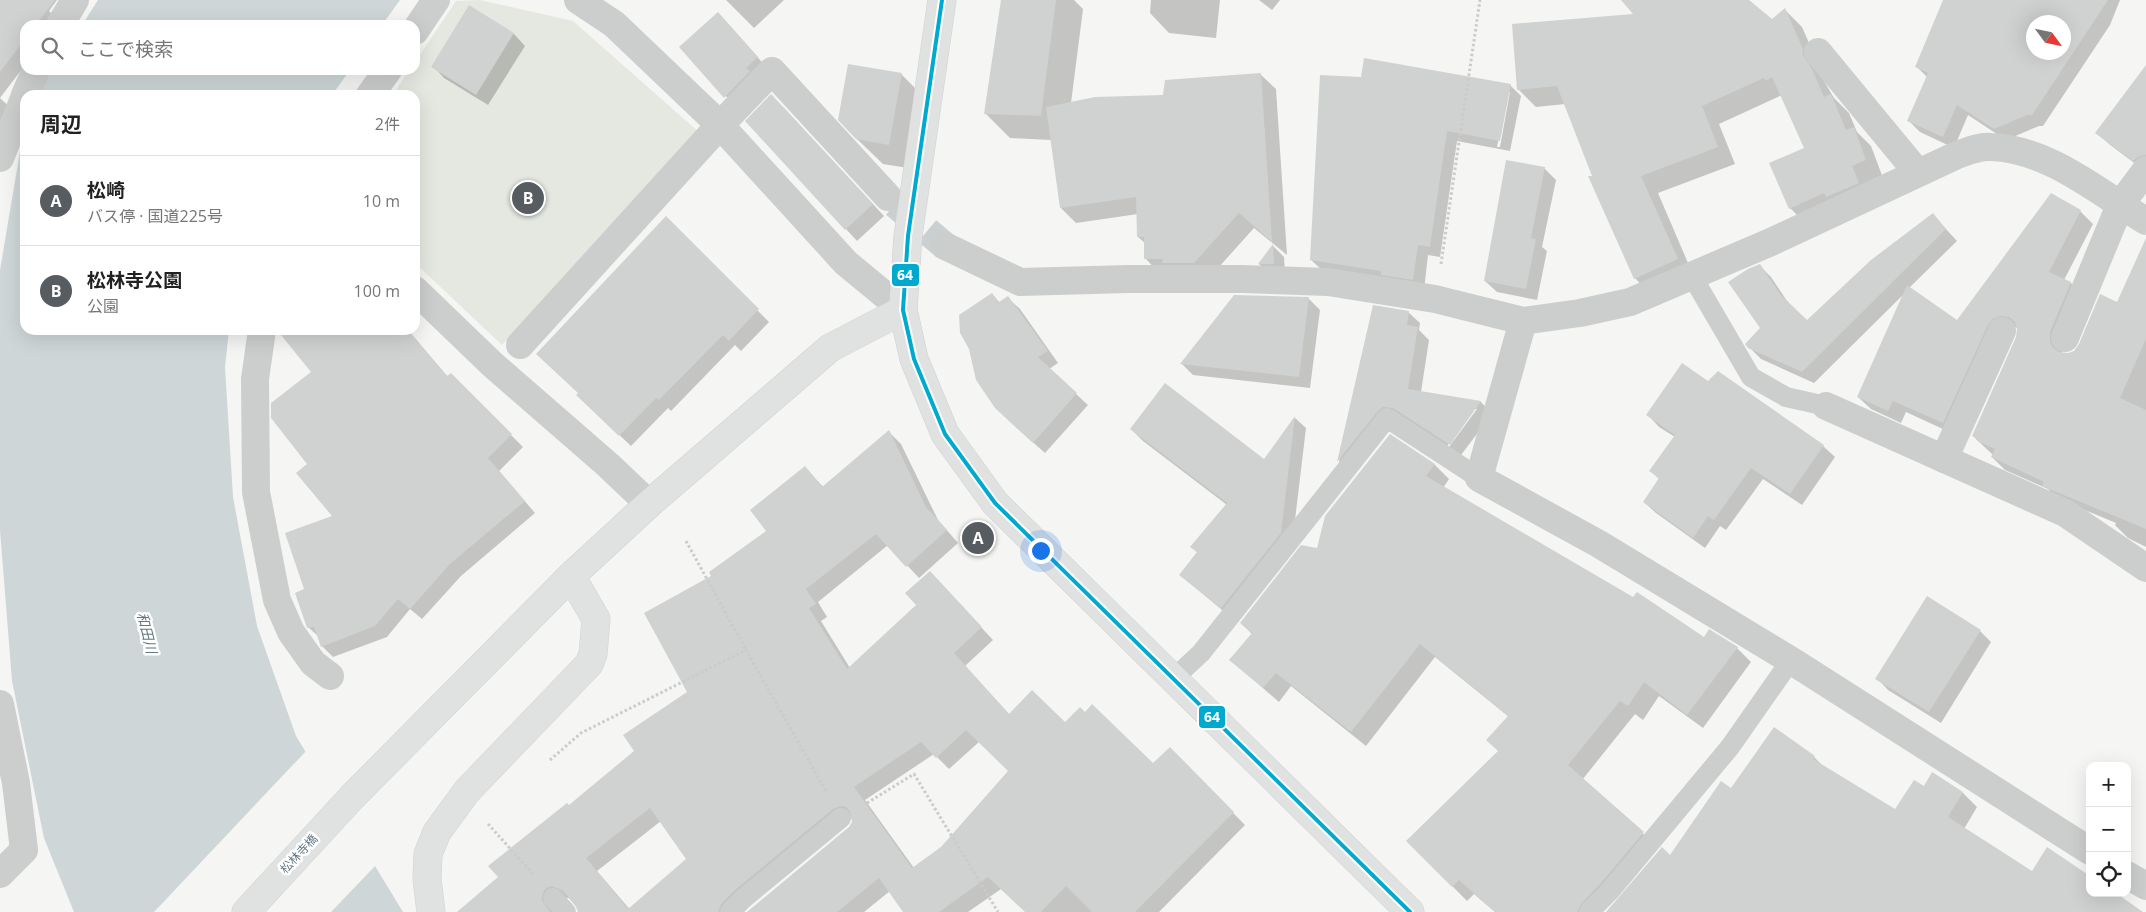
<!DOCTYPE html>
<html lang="ja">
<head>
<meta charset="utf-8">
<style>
  body { margin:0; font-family:"Open Sans","Noto Sans JP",sans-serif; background:#f6f6f6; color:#222 }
  .controls { position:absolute; right:15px; bottom:15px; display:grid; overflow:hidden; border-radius:10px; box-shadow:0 5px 20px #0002 }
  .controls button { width:45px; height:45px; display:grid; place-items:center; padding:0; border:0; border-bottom:1px solid #e0e0e0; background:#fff; color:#222; font:25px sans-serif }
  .compass { position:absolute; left:2026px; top:15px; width:45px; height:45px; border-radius:50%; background:#fff; box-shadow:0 5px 20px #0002; rotate:123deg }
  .you { position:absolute; left:1040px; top:550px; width:18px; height:18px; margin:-12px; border:4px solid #fff; border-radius:50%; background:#1a73e8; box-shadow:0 0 0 8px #1a73e833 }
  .badge { display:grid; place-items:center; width:32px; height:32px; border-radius:50%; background:#575c60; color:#fff; font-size:16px; font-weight:700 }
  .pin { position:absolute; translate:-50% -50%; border:2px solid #fff; box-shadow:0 1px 5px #0006 }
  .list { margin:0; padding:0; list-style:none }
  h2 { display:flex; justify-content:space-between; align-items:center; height:65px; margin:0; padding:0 20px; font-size:21px }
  h2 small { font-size:16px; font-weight:400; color:#767676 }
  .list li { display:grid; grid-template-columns:32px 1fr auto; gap:15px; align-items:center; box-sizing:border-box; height:90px; padding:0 20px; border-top:1px solid #e0e0e0 }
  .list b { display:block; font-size:19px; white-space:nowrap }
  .list p { margin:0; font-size:16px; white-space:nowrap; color:#767676 }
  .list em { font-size:16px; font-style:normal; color:#767676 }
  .icon { flex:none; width:28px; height:28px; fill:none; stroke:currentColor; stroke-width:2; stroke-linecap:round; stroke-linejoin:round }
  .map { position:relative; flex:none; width:2146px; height:912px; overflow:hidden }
  .search { position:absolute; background:#fff; box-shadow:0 5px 20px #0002; left:20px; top:20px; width:400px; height:55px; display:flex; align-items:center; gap:12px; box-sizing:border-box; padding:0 18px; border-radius:15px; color:#767676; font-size:19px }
  .panel { position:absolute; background:#fff; box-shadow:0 5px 20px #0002; left:20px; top:90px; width:400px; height:245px; border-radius:15px }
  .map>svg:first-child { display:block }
  .green { fill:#e5e8e1 }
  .water { fill:#ced6d8 }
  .pier { fill:#f5f5f3 }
  .shadow { fill:#0003; fill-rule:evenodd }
  .building { fill:#d0d1d1; fill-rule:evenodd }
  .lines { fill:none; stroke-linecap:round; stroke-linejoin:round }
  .street-tunnel { stroke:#cad0d2; stroke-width:28; stroke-dasharray:28 14; stroke-linecap:butt }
  .secondary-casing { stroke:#d1d3d3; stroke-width:29 }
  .highway-casing { stroke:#d0d1d2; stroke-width:29 }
  .path { stroke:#cacbcc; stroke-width:3; stroke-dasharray:2.5 2.5; stroke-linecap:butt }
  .lane { stroke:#cccece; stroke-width:20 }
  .street { stroke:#cccece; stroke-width:28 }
  .secondary { stroke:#e0e1e1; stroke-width:28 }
  .highway { stroke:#e0e1e1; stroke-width:28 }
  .bus-1-casing { stroke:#fff; stroke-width:8 }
  .bus-1 { stroke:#00a9ce; stroke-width:4 }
  .labels { text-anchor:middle; stroke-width:5; stroke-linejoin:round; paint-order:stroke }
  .street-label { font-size:12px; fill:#647885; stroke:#fff }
  .water-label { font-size:14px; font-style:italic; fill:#5f7a82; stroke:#fff }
  .line-badge { stroke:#fff; stroke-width:2 }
  .badge-label { font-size:14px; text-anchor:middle; font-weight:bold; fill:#fff }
</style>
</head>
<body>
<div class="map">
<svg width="2146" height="912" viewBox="0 0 2146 912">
  <rect width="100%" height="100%" fill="#f5f5f3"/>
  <path class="green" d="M 480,0 L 573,21 L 701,134 L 502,345 L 415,263 L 415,95 L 393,95 L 409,70 L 415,70 L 415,62 L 456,1 Z"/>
  <g class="water">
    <path d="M 98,0 L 400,0 L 382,25 L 82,25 Z"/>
    <path d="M 52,70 L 350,70 L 332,95 L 35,95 Z"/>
    <path d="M 25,122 L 25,330 L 229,330 L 225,367 L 233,497 L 257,626 L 296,736 L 403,912 L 74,912 L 44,838 L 12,681 L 0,530 L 0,270 Z"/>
  </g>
  <path class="pier" d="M 307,750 L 377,864 L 331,912 L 154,912 Z"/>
  <g class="shadow">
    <path d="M 0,0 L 57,0 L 49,11 L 59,21 L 56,25 L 25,25 L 25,65 L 0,98 L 17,114 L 0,132 Z"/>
    <path d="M 726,0 L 784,0 L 754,28 Z"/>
    <path d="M 1002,0 L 1074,0 L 1083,9 L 1071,103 L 1164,96 L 1260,74 L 1276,89 L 1287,255 L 1254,228 L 1209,278 L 1160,274 L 1145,258 L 1145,243 L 1138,237 L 1138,214 L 1076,223 L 1061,208 L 1051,140 L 1010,138 L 985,113 Z"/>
    <path d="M 1151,0 L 1220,0 L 1216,38 L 1169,33 L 1150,13 Z"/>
    <path d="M 1259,0 L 1280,0 L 1272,10 Z"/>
    <path d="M 1622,0 L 1747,0 L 1772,20 L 1785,10 L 1802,27 L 1820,68 L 1820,74 L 1834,98 L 1849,113 L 1857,132 L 1871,146 L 1883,178 L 1808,226 L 1790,208 L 1805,148 L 1782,95 L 1719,124 L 1735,164 L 1658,193 L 1694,277 L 1652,296 L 1635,278 L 1565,104 L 1536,107 L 1518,89 L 1635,15 Z"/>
    <path d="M 1945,0 L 2120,0 L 2110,25 L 2043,126 L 2039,126 L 2006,140 L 1968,115 L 1954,148 L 1920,132 L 1909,121 L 1927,77 L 1917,67 ZM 2034,22 L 2064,22 L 2064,52 L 2034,52 Z"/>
    <path d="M 470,7 L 514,34 L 525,46 L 488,105 L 444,78 L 433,66 Z"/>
    <path d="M 729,25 L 768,69 L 737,108 L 681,48 Z"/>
    <path d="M 2146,67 L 2146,170 L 2145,171 L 2109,144 L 2097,133 Z"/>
    <path d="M 901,74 L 926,99 L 914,169 L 883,164 L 857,139 Z"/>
    <path d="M 1322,77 L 1510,85 L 1521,96 L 1510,151 L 1457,141 L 1440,257 L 1428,255 L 1424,290 L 1322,270 L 1311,260 ZM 1508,92 L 1510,92 L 1500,147 L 1497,147 Z"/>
    <path d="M 783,107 L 884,216 L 857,241 L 846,229 Z"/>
    <path d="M 1544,168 L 1556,180 L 1542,247 L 1547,251 L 1537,300 L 1497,292 L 1485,281 Z"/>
    <path d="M 2080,211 L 2093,224 L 2064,280 L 2071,283 L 2083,295 L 2062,345 L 2062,354 L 2068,355 L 2076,351 L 2118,304 L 2146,280 L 2146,547 L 2128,538 L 2115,525 L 2116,523 L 2056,498 L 2048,489 L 2005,470 L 1992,457 L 1993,455 L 1973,436 L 2017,338 L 2019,328 L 2013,327 L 1956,435 L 1906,412 L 1901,423 L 1871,409 L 1858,397 L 1906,292 L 1814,383 L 1761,359 L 1749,347 L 1762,329 L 1759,265 L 1771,277 L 1791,307 L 1807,322 L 1933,215 L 1957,241 L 1909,288 L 1957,321 Z"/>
    <path d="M 666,218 L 769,322 L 741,351 L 735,345 L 671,411 L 668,408 L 631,446 L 589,406 L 579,393 Z"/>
    <path d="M 1273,246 L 1284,257 L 1285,275 L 1270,275 L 1259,264 Z"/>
    <path d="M 992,295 L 1000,303 L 1008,298 L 1020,309 L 1058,363 L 1049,369 L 1088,405 L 1045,453 L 1008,420 Z"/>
    <path d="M 1308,298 L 1320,310 L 1310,388 L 1193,375 L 1182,364 Z"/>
    <path d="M 1374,306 L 1408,312 L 1420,323 L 1419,330 L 1429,340 L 1421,392 L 1481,402 L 1492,414 L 1461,455 L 1449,447 L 1477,409 L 1474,409 L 1447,446 L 1395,418 L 1350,472 L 1339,461 Z"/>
    <path d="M 279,330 L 408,330 L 448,377 L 451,375 L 523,447 L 499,471 L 535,513 L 461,576 L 422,619 L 410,609 L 387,637 L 333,657 L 322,646 L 319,637 L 308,627 L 306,590 L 335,517 L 309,464 L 312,372 Z"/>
    <path d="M 1718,373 L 1823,446 L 1835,457 L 1802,505 L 1763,479 L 1726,530 L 1720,526 L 1705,548 L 1656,513 L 1644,502 L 1660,480 L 1651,471 L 1675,437 L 1659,427 L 1648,415 L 1708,383 Z"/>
    <path d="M 1295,418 L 1306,428 L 1292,545 L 1233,619 L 1180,575 L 1198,553 L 1191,546 L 1227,505 L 1143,441 L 1131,429 L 1264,460 Z"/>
    <path d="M 889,432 L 901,444 L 938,520 L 958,543 L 919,578 L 888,545 L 818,602 L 827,617 L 821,621 L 850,668 L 942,585 L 993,640 L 965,666 L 1010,715 L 1065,724 L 1153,765 L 1170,749 L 1245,825 L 1159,912 L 1026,912 L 1001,889 L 968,912 L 905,912 L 890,891 L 864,912 L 750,912 L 850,828 L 854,817 L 846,821 L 739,912 L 635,912 L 688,859 L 661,821 L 597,871 L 632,912 L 578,912 L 579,910 L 569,898 L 562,898 L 553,912 L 482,912 L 499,877 L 569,807 L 636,752 L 689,693 L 713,576 L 768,531 L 805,467 L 824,488 ZM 979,742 L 1010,771 L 942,848 L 914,868 L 865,800 L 934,754 L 949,769 Z"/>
    <path d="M 1390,436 L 1435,465 L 1449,479 L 1443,488 L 1704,639 L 1737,648 L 1751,662 L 1703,728 L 1659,696 L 1643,720 L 1635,714 L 1582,780 L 1658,847 L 1601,912 L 1495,912 L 1474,894 L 1467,901 L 1408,841 L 1499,751 L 1509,717 L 1435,657 L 1366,746 L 1291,686 L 1279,702 L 1231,660 L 1252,634 L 1241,623 L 1318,549 Z"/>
    <path d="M 1980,631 L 1991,642 L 1941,723 L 1888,690 L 1877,678 Z"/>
    <path d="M 1814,757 L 1825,768 L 1896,811 L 1924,787 L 1933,773 L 1963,793 L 1977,807 L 1964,829 L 2032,873 L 2140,912 L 1608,912 L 1671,856 L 1731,790 Z"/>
  </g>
  <g class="building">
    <path d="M 0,0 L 55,0 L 36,25 L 25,25 L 25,39 L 0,72 Z"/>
    <path d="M 1001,0 L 1056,0 L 1041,116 L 984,114 Z"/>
    <path d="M 1621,0 L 1749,0 L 1772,19 L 1785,8 L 1803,49 L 1803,55 L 1812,69 L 1824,97 L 1831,94 L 1846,130 L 1854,127 L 1866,160 L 1852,166 L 1859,183 L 1826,197 L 1824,193 L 1789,209 L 1769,163 L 1804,148 L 1772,77 L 1766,81 L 1764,78 L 1702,106 L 1718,147 L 1641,176 L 1678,259 L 1634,279 L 1588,176 L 1592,176 L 1557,86 L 1517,90 L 1512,24 L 1633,14 Z"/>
    <path d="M 1943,0 L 2108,0 L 2032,115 L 2027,115 L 1994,129 L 1957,105 L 1943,137 L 1907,121 L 1928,73 L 1915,67 ZM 2034,22 L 2064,22 L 2064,52 L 2034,52 Z"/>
    <path d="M 469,5 L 514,33 L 476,95 L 431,67 Z"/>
    <path d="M 718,12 L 758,57 L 746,68 L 750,71 L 724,98 L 679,47 Z"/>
    <path d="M 1364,58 L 1511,84 L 1500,141 L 1447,131 L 1430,247 L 1418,245 L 1413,280 L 1381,275 L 1381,271 L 1310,260 L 1320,75 L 1361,77 Z"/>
    <path d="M 848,64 L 902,73 L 889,145 L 856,139 L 838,120 Z"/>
    <path d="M 2146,65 L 2146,155 L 2139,156 L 2133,161 L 2095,133 Z"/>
    <path d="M 1261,73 L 1272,242 L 1239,213 L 1194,263 L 1162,263 L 1163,259 L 1144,259 L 1144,237 L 1137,237 L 1136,197 L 1060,208 L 1046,107 L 1095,97 L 1163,95 L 1165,80 Z"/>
    <path d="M 771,94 L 873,204 L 845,230 L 745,121 Z"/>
    <path d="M 1506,160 L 1545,167 L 1531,238 L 1536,239 L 1526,289 L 1484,281 Z"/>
    <path d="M 2051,193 L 2081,210 L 2049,272 L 2071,282 L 2050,332 L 2050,341 L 2052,347 L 2059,352 L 2068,353 L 2074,351 L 2079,344 L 2100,294 L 2117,302 L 2146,238 L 2146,339 L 2120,398 L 2146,410 L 2146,529 L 2042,486 L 2044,482 L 1991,457 L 1995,449 L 1977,441 L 1978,439 L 1972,436 L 2016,337 L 2017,329 L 2015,322 L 2009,317 L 2000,316 L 1993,319 L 1988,325 L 1943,423 L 1893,401 L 1888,411 L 1857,397 L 1907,285 L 1957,320 Z"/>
    <path d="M 1933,213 L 1946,229 L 1802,372 L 1748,348 L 1745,344 L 1760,328 L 1728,282 L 1748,269 L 1760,264 L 1780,294 L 1807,320 L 1871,260 Z"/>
    <path d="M 666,216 L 759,309 L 729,341 L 723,335 L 659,400 L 656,398 L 619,436 L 576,395 L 578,393 L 536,354 Z"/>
    <path d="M 1273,244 L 1274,264 L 1258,264 Z"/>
    <path d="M 992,293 L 999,302 L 1008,296 L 1048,351 L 1038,357 L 1077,393 L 1033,443 L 995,408 L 976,380 L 969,349 L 960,333 L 959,315 Z"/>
    <path d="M 1234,295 L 1309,297 L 1299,377 L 1180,364 Z"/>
    <path d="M 1373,305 L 1409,311 L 1407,325 L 1418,327 L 1408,389 L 1481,401 L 1450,445 L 1393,408 L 1383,407 L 1378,411 L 1337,462 Z"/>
    <path d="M 277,330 L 408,330 L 447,376 L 451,373 L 512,434 L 488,458 L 525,501 L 450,564 L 410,609 L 398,599 L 375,626 L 321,647 L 314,627 L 307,628 L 295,593 L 304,589 L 285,533 L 332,516 L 296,473 L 307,464 L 271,418 L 271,403 L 311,372 Z"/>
    <path d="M 1682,363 L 1708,381 L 1718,371 L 1824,445 L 1790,494 L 1751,468 L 1714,520 L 1708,516 L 1693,538 L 1643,502 L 1659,478 L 1649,471 L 1675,435 L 1646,415 Z"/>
    <path d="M 1165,383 L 1264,459 L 1295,416 L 1281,533 L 1221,608 L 1179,575 L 1197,552 L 1190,547 L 1227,503 L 1130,429 Z"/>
    <path d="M 889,430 L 926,507 L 947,530 L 906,567 L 876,534 L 806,589 L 816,604 L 809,608 L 847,669 L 916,605 L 905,593 L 930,571 L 982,627 L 954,653 L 1009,714 L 1032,690 L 1065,722 L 1080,707 L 1085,712 L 1092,704 L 1153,763 L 1170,747 L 1234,812 L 1135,912 L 1092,912 L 1066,886 L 1041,912 L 1025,912 L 988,877 L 939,912 L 903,912 L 879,878 L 837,912 L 747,912 L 849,827 L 852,822 L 850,811 L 846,807 L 840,806 L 833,809 L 735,890 L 721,904 L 718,912 L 578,912 L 575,904 L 562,890 L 551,886 L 545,889 L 542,895 L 542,901 L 550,912 L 457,912 L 498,877 L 488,866 L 567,803 L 569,805 L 634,751 L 623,735 L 687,692 L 644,613 L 711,576 L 709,572 L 766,531 L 750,510 L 805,466 L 822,487 ZM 966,730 L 1008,771 L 941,847 L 912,868 L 854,787 L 921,742 L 936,758 ZM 650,808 L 686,859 L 628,909 L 586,858 Z"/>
    <path d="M 1390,434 L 1435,464 L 1426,476 L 1633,597 L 1637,592 L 1704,637 L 1709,629 L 1738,647 L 1687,715 L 1644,682 L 1628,706 L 1620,701 L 1568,765 L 1644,832 L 1601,883 L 1581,904 L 1577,912 L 1495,912 L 1459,880 L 1452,887 L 1406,841 L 1498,751 L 1486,740 L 1508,716 L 1420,644 L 1351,732 L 1276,673 L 1263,688 L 1229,660 L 1252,633 L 1240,623 L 1301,545 L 1317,548 L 1325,516 Z"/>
    <path d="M 1927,596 L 1981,630 L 1929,712 L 1875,679 Z"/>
    <path d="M 1774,727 L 1815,756 L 1813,759 L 1895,809 L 1914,780 L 1924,786 L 1932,772 L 1963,792 L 1948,817 L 2032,871 L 2047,847 L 2090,876 L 2090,893 L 2116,893 L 2143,912 L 1606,912 L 1662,847 L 1670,855 L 1721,781 L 1731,788 Z"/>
  </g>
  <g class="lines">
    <path class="street-tunnel" d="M 895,204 L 945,246"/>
    <g class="secondary-casing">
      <g id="secondary">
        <path d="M 246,912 L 353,796 L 571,576 L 649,504 L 830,348 L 903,310"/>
        <path d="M 431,912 L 427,879 L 428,854 L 437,832 L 467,791 L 589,664 L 593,654 L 596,619 L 571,576"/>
      </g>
    </g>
    <g class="highway-casing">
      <path id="highway" d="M 942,0 L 908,236 L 903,310 L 914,359 L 945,434 L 995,503 L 1410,912"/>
    </g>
    <g class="path">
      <path d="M 1441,264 L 1480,0"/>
      <path d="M 686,541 L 746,650"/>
      <path d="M 550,760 L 581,733 L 746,650 L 826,791"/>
      <path d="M 867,803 L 914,774 L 998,912"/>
      <path d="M 488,824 L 534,875"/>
    </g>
    <g class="lane">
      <path d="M 1692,276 L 1751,377 L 1786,397 L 1826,406"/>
      <path d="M 1173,679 L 1201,653 L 1387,418 L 1479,478"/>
      <path d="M 553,898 L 566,912"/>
      <path d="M 730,912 L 743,899 L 841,818"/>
      <path d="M 1589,912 L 1610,891 L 1730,747 L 1791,660"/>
    </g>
    <g class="street">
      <path d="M 578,0 L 614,24 L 720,125 L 846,263 L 903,310"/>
      <path d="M 60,25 L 75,0"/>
      <path d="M 415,31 L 436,0"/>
      <path d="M 1818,52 L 1918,173"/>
      <path d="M 25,95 L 36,70"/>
      <path d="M 370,95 L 388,70"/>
      <path d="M 0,158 L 25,96"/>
      <path d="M 945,246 L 1020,282 L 1129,279 L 1242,279 L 1328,282 L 1435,299 L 1523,321 L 1580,313 L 1630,302 L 1771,242 L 1957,155 C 1968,151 1979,146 1991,147 C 2049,149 2098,192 2146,221"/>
      <path d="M 415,290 L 493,365 L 608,465 L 649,504"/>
      <path d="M 1523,321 L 1479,478 L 1599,544 L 1795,663 L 2090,851"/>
      <path d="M 262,330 L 255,379 L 256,492 L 277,600 L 291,632 L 313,663 L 330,676"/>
      <path d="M 2065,338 L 2120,205 L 2146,170"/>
      <path d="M 520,345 L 720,125 L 772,71 L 888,197"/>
      <path d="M 1826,406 L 2065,513 L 2146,568"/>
      <path d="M 1944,459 L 2002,331"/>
      <path d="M 0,704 L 16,783 L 24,850 L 0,874"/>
      <path d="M 2127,875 L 2146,886"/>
    </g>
    <use href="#secondary" class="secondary"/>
    <use href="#highway" class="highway"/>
    <g class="bus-1-casing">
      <path id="bus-1" d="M 942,0 L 908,236 L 903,310 L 914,359 L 945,434 L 995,503 L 1410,912"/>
    </g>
    <use href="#bus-1" class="bus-1"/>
  </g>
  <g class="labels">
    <g class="street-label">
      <text transform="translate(299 854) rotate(-47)" y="4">松林寺橋</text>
    </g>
    <g class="water-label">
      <text transform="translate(147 633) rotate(76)" y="5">和田川</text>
    </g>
  </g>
  <g class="line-badge">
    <rect x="891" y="263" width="29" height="24" rx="5" fill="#00a9ce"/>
    <rect x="1198" y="705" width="28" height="24" rx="5" fill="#00a9ce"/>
  </g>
  <g class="badge-label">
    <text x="905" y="280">64</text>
    <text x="1212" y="722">64</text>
  </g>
</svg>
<div class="controls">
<button>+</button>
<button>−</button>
<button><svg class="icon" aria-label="locate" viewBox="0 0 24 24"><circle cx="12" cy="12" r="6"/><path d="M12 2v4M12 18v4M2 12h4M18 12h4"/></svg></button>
</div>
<svg class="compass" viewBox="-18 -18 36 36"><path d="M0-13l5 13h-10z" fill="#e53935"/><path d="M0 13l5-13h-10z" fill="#767676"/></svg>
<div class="you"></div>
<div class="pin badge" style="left:978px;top:538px">A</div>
<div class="pin badge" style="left:528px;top:198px">B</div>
<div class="search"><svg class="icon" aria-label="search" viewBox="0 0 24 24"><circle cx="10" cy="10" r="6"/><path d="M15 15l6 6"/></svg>ここで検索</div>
<section class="panel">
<h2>周辺<small>2件</small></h2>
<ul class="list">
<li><span class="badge">A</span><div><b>松崎</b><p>バス停 · 国道225号</p></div><em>10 m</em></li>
<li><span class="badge">B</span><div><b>松林寺公園</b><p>公園</p></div><em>100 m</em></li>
</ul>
</section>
</div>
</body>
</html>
